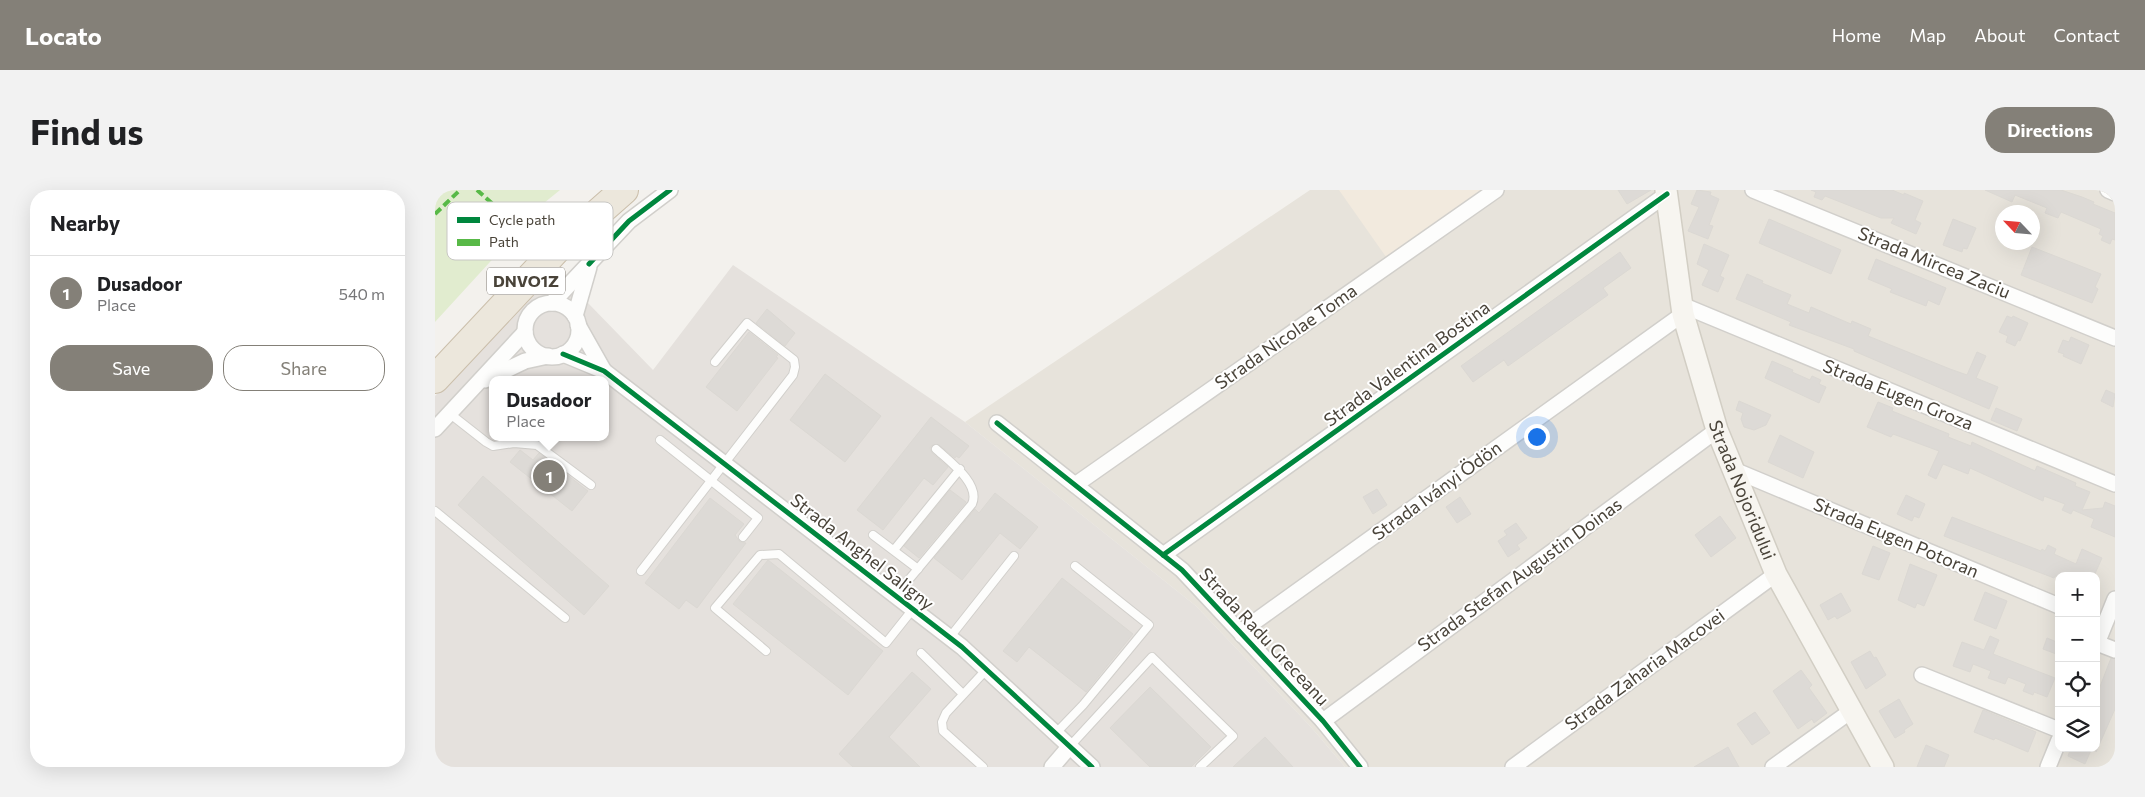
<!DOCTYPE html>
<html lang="en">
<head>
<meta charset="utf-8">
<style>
  body { margin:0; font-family:Commissioner,sans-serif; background:#f2f2f2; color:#202124 }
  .controls { position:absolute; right:15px; bottom:15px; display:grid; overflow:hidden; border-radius:10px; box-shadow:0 5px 20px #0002 }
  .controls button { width:45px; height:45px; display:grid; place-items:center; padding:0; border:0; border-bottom:1px solid #e0e0e0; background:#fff; color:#202124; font:25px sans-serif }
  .compass { position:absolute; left:1560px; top:15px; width:45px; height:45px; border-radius:50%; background:#fff; box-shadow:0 5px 20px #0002; rotate:296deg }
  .you { position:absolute; left:1101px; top:246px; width:18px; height:18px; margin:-12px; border:4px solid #fff; border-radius:50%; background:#1a73e8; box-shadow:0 0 0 8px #1a73e833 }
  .badge { display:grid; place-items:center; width:32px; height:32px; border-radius:50%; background:#848078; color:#fff; font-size:16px; font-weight:700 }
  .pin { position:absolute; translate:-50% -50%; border:2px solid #fff; box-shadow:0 1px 5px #0006 }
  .popup { position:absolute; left:54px; top:186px; width:120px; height:65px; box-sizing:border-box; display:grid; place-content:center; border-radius:10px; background:#fff; filter:drop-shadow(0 1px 4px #0005); font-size:16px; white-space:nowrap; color:#757577 }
  .popup b { font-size:19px; color:#202124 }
  .popup::after { content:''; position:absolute; left:50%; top:100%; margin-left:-10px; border:10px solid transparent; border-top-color:#fff }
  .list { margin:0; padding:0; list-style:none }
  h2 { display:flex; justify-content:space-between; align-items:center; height:65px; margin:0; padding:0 20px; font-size:21px }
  h2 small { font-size:16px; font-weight:400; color:#757577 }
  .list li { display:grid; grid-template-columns:32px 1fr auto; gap:15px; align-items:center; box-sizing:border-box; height:75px; padding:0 20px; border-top:1px solid #e0e0e0 }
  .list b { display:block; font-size:19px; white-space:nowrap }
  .list p { margin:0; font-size:16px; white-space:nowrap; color:#757577 }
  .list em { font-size:16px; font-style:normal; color:#757577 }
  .actions { display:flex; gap:10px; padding:15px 20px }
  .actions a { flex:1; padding:11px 0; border:1px solid #848078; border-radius:20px; text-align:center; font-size:18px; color:#848078 }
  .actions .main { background:#848078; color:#fff }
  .icon { flex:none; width:28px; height:28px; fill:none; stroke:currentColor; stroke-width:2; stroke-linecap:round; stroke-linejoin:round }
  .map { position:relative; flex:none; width:1680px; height:577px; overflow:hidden; border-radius:20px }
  header { display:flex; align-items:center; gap:30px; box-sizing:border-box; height:70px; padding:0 25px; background:#848078; color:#fff }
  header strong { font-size:24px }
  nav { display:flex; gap:28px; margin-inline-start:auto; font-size:18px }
  .intro { display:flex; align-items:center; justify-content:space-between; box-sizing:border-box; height:120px; padding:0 30px }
  h1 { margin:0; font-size:35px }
  .button { padding:12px 22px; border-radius:20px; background:#848078; color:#fff; font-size:18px; font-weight:700 }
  main { display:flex; gap:30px; padding:0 30px }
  aside { flex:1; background:#fff; border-radius:20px; box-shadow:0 5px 20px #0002 }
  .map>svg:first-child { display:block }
  .residential { fill:#e7e3db; fill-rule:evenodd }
  .commercial { fill:#f2eade }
  .industrial { fill:#e5e1dd; fill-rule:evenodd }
  .green { fill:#e1eccf }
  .building { fill:#dddad6; stroke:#dbd8d3 }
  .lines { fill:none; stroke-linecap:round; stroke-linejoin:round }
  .lane-casing { stroke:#d1cfcb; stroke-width:10 }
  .street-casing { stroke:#d1cfcb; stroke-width:18 }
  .secondary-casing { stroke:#d2cec4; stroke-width:24 }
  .highway-casing { stroke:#cabeaa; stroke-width:30 }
  .lane { stroke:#fdfdfc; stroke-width:8 }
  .street { stroke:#fdfdfc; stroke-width:15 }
  .secondary { stroke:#f7f5f0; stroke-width:21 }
  .highway { stroke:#ece7dc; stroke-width:28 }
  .quiet { stroke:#58b947; stroke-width:4; stroke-dasharray:8 4; stroke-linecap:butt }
  .cycleway-casing { stroke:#fff; stroke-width:8 }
  .cycleway { stroke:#00873e; stroke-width:5 }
  .labels { text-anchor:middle; stroke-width:4; stroke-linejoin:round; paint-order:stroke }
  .shield { fill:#fff; stroke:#807b74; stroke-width:1 }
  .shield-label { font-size:16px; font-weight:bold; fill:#494339 }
  .street-label { font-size:18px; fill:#494339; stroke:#fff }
  .key { fill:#fff; stroke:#c8c7c4; stroke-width:1 }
  .key-label { font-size:14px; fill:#494339 }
</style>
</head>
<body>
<header>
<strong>Locato</strong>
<nav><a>Home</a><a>Map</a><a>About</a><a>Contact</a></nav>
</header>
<div class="intro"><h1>Find us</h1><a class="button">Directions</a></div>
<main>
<aside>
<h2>Nearby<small></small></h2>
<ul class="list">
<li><span class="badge">1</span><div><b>Dusadoor</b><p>Place</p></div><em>540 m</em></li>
</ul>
<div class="actions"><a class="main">Save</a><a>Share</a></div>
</aside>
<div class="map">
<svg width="1680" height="577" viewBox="0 0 1680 577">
  <rect width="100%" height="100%" fill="#f3f1ed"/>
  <path class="residential" d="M 875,0 L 1680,0 L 1680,577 L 910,577 L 876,537 L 761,416 L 530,232 ZM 1568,22 L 1598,22 L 1598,52 L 1568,52 ZM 1624,386 L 1661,386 L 1661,558 L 1624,558 Z"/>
  <path class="commercial" d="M 904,0 L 1061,0 L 956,74 Z"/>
  <path class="industrial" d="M 298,75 L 530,232 L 761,416 L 876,537 L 910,577 L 0,577 L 0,206 L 121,80 L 218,180 ZM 58,190 L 170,190 L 170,247 L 58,247 Z"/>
  <path class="green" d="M 0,0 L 125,0 L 109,13 L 0,132 Z"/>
  <g class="building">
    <path d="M 1183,0 L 1216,0 L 1192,14 Z"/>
    <path d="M 1262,0 L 1276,2 L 1275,5 L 1284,9 L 1274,35 L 1278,36 L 1273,49 L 1253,41 L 1264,17 L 1256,14 Z"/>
    <path d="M 1376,0 L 1457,0 L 1469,5 L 1469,3 L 1488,11 L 1480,30 L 1486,33 L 1481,44 L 1456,33 L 1459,28 L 1446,28 L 1390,6 L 1387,10 L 1379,7 L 1381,2 Z"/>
    <path d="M 1550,0 L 1626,0 L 1647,7 L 1659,12 L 1658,14 L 1680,23 L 1680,50 L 1677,49 L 1675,54 L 1666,50 L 1668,46 L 1664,44 L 1666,39 L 1626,22 L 1623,28 L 1610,23 L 1612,18 L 1580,5 L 1577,12 Z"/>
    <path d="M 1334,29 L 1406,60 L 1396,84 L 1324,53 Z"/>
    <path d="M 1518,29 L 1541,38 L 1532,59 L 1528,58 L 1527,62 L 1508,55 Z"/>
    <path d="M 1269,54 L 1294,65 L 1285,86 L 1289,88 L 1283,102 L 1267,95 L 1274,80 L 1262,74 Z"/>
    <path d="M 1597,57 L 1666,84 L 1660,97 L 1663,99 L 1657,113 L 1586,85 Z"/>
    <path d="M 1185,62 L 1196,78 L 1168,98 L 1173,105 L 1073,176 L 1069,170 L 1038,192 L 1026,176 Z"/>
    <path d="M 1441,69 L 1511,98 L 1504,115 L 1493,110 L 1491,116 L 1455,102 L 1457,99 L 1433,89 Z"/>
    <path d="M 1312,84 L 1328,91 L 1327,93 L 1356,105 L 1352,114 L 1374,123 L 1376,117 L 1416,134 L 1417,131 L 1436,139 L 1433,146 L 1515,179 L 1532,185 L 1542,162 L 1551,166 L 1541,188 L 1563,197 L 1554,219 L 1419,161 L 1419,159 L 1354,135 L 1356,132 L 1301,109 Z"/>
    <path d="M 332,119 L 360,143 L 350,156 L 321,133 Z"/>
    <path d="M 1572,126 L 1577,128 L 1578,126 L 1593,133 L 1585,151 L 1583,150 L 1580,156 L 1571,152 L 1573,146 L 1564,142 Z"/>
    <path d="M 314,142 L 343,165 L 341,167 L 343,168 L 302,221 L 271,197 Z"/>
    <path d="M 1636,147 L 1654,155 L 1646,174 L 1628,166 L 1629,164 L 1623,162 L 1628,150 L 1634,152 Z"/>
    <path d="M 1337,171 L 1358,180 L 1357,182 L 1375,190 L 1377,186 L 1386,190 L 1384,194 L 1391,197 L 1384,213 L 1330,188 Z"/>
    <path d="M 390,184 L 446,226 L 410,272 L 355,230 Z"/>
    <path d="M 1671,200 L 1680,204 L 1678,217 L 1666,211 Z"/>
    <path d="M 1304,211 L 1336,225 L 1331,235 L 1319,240 L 1309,237 L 1306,229 L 1308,223 L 1301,220 Z"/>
    <path d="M 1443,212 L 1458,218 L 1457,221 L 1514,244 L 1513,247 L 1536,256 L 1537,252 L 1600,281 L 1602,276 L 1641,293 L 1640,296 L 1655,302 L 1647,320 L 1668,318 L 1670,312 L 1680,316 L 1680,347 L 1656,337 L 1659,329 L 1638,320 L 1636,324 L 1627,320 L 1630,314 L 1609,306 L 1608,311 L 1535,278 L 1533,284 L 1508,274 L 1501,289 L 1493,285 L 1504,261 L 1458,244 L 1456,247 L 1432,237 Z"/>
    <path d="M 1561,218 L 1587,229 L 1582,241 L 1556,230 Z"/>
    <path d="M 496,227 L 534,256 L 524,268 L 521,266 L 520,268 L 504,255 L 497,255 L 495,258 L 497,263 L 513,277 L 498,295 L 489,288 L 448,340 L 422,320 Z"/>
    <path d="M 1345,245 L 1379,262 L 1368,288 L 1333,272 Z"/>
    <path d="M 85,260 L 98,270 L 104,263 L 153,301 L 137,321 L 75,272 Z"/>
    <path d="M 48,286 L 174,396 L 149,425 L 23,315 Z"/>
    <path d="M 942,299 L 952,315 L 938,324 L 928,307 Z"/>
    <path d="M 515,300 L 531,312 L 484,368 L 469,356 Z"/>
    <path d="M 560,303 L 603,337 L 585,359 L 565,343 L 527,390 L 499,368 L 540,319 L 544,323 Z"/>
    <path d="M 1471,305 L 1490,314 L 1484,328 L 1479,326 L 1477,331 L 1462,324 Z"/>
    <path d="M 1025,307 L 1036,324 L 1022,333 L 1011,317 Z"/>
    <path d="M 275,308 L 309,334 L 300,345 L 305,352 L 311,353 L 262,418 L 251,410 L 244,419 L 210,393 Z"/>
    <path d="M 1285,326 L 1301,348 L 1276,367 L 1260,345 Z"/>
    <path d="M 1517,327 L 1606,361 L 1607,359 L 1610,361 L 1613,355 L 1621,359 L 1619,364 L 1641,374 L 1647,359 L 1667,368 L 1659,386 L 1620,386 L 1619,388 L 1509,346 Z"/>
    <path d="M 1081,333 L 1092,348 L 1082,355 L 1085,359 L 1073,367 L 1063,351 L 1072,345 L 1069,341 Z"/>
    <path d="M 1438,356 L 1455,363 L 1444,390 L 1427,384 Z"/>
    <path d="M 333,370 L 448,461 L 413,505 L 298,414 Z"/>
    <path d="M 1475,374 L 1502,385 L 1489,416 L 1482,413 L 1480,418 L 1463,410 Z"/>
    <path d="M 627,388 L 698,444 L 651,502 L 594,457 L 582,472 L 568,461 Z"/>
    <path d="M 1550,402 L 1572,411 L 1561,439 L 1539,430 Z"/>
    <path d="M 1406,403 L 1416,421 L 1402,429 L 1400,426 L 1393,430 L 1385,415 Z"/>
    <path d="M 1555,446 L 1564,450 L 1558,464 L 1620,488 L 1612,507 L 1599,502 L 1598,505 L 1588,501 L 1591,494 L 1573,487 L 1570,494 L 1553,488 L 1556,481 L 1538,474 L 1535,482 L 1518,476 L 1527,452 L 1549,460 Z"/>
    <path d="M 1612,448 L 1624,453 L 1624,465 L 1608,459 Z"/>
    <path d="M 1435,461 L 1439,468 L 1441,467 L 1451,485 L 1431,499 L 1416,472 Z"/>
    <path d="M 1676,468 L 1680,469 L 1680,519 L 1661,562 L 1661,507 Z"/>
    <path d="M 1366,480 L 1377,495 L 1374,498 L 1392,523 L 1379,533 L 1377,529 L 1363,539 L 1338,501 Z"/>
    <path d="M 477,482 L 496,499 L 454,547 L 485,577 L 418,577 L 404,564 Z"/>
    <path d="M 715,497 L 776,557 L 756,577 L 715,577 L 675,538 Z"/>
    <path d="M 1464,509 L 1478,534 L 1469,540 L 1470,542 L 1460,548 L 1444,521 Z"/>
    <path d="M 1548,520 L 1601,542 L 1593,562 L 1560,548 L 1559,550 L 1539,542 Z"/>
    <path d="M 1320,522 L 1335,543 L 1317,555 L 1302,534 Z"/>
    <path d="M 830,547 L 858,577 L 798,577 Z"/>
    <path d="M 1491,555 L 1514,565 L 1509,577 L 1482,577 Z"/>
    <path d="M 1293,557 L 1304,577 L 1259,577 Z"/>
    <path d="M 1636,558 L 1657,558 L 1650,574 L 1633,566 Z"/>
  </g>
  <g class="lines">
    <g class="lane-casing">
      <g id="lane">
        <path d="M 14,223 L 51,252 L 58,256 L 79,253 L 102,255 L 156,295"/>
        <path d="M 225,250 L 323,328 L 308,347"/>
        <path d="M 0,321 L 130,428"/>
        <path d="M 438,345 L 483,379"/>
        <path d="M 459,360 L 525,279"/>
        <path d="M 206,381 L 358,185 L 360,177 L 359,170 L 312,133 L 280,172"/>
        <path d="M 461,405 L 537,314 C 546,294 514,271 501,259"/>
        <path d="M 515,447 L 579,366"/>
        <path d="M 331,461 L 280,418 L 325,365 L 344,364 L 451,453 L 478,419"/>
        <path d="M 486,463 L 528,504"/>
        <path d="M 621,543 L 648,515 L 714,435 L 640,376"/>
        <path d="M 635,556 L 717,467 L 798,546 L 765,577"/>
        <path d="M 548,577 L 508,541 L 507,532 L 511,523 L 552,479"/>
      </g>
    </g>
    <g class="street-casing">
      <g id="street">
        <path d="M 1318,0 L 1680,148"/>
        <path d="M 1673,0 L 1680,3"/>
        <path d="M 117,113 L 194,31 L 235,0"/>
        <circle cx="117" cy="140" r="27"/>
        <path d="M 1247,115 L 1680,294"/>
        <path d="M 140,126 L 154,77"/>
        <path d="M 143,135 L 169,181"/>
        <path d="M 128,164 L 169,181 L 527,457 L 657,577"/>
        <path d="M 50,190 L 90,171 L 113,166"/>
        <path d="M 562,233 L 747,380 L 888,531 L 925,577"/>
        <path d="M 0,239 L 90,142"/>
        <path d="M 1299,280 L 1624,416"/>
        <path d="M 640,295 L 1061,0"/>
        <path d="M 728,365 L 1232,4"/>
        <path d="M 807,445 L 811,438 L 1248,124"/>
        <path d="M 1662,453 L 1680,460"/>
        <path d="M 1661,456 L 1680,409"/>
        <path d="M 1487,485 L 1624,540"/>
        <path d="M 888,531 L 1282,240"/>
        <path d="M 617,577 L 635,556"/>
        <path d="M 1078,577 L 1341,384"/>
        <path d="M 1338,577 L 1416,521"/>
        <path d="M 1613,577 L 1624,550"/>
      </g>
    </g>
    <g class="secondary-casing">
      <g id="secondary">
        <path id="s1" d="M 1231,0 L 1248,124 L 1282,240 L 1341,384 L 1448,577"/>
      </g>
    </g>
    <g class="highway-casing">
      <path id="highway" d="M 0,189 L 121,60 L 189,0"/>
    </g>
    <use href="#lane" class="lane"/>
    <use href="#street" class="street"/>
    <use href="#secondary" class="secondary"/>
    <use href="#highway" class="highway"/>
    <g class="quiet">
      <path d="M 42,0 L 78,32"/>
      <path d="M 0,24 L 25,0"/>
    </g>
    <g class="cycleway-casing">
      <g id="cycleway">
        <path d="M 154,74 L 194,31 L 235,0"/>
        <path d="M 128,164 L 169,181 L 527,457 L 657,577"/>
        <path d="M 562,233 L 747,380 L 888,531 L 925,577"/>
        <path d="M 728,365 L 1232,4"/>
      </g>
    </g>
    <use href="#cycleway" class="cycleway"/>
  </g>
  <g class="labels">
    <rect class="shield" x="52" y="77.5" width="78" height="27" rx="4"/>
    <g class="shield-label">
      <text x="91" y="97">DNVO1Z</text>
    </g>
    <g class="street-label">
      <text transform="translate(1499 73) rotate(22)" y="6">Strada Mircea Zaciu</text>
      <text transform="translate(851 147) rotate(-35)" y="6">Strada Nicolae Toma</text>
      <text transform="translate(972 174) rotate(-36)" y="6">Strada Valentina Bostina</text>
      <text transform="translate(1463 205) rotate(22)" y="6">Strada Eugen Groza</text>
      <text dy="6" stroke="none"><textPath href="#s1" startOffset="311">Strada Nojoridului</textPath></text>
      <text transform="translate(1002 301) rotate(-36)" y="6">Strada Iványi Ödön</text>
      <text transform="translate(1461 348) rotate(23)" y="6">Strada Eugen Potoran</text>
      <text transform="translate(427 362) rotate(38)" y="6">Strada Anghel Saligny</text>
      <text transform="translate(1085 385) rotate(-36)" y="6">Strada Stefan Augustin Doinas</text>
      <text transform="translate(829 447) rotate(47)" y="6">Strada Radu Greceanu</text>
      <text transform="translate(1210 480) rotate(-36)" y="6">Strada Zaharia Macovei</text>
    </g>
  </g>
  <rect x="12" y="12" width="166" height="58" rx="8" class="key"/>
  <rect x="22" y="27" width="23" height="6" fill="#00873e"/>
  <rect x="22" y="49" width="23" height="7" fill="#58b947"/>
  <g class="key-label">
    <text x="54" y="35">Cycle path</text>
    <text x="54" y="57">Path</text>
  </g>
</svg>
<div class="controls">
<button>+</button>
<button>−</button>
<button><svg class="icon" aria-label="locate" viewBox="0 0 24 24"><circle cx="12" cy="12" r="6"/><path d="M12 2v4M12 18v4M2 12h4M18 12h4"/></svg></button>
<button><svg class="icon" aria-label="layers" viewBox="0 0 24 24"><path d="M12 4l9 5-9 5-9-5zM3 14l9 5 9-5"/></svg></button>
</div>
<svg class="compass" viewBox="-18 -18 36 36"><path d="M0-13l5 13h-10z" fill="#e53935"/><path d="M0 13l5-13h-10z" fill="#757577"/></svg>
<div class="you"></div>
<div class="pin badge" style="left:114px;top:286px">1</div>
<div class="popup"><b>Dusadoor</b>Place</div>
</div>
</main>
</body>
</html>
